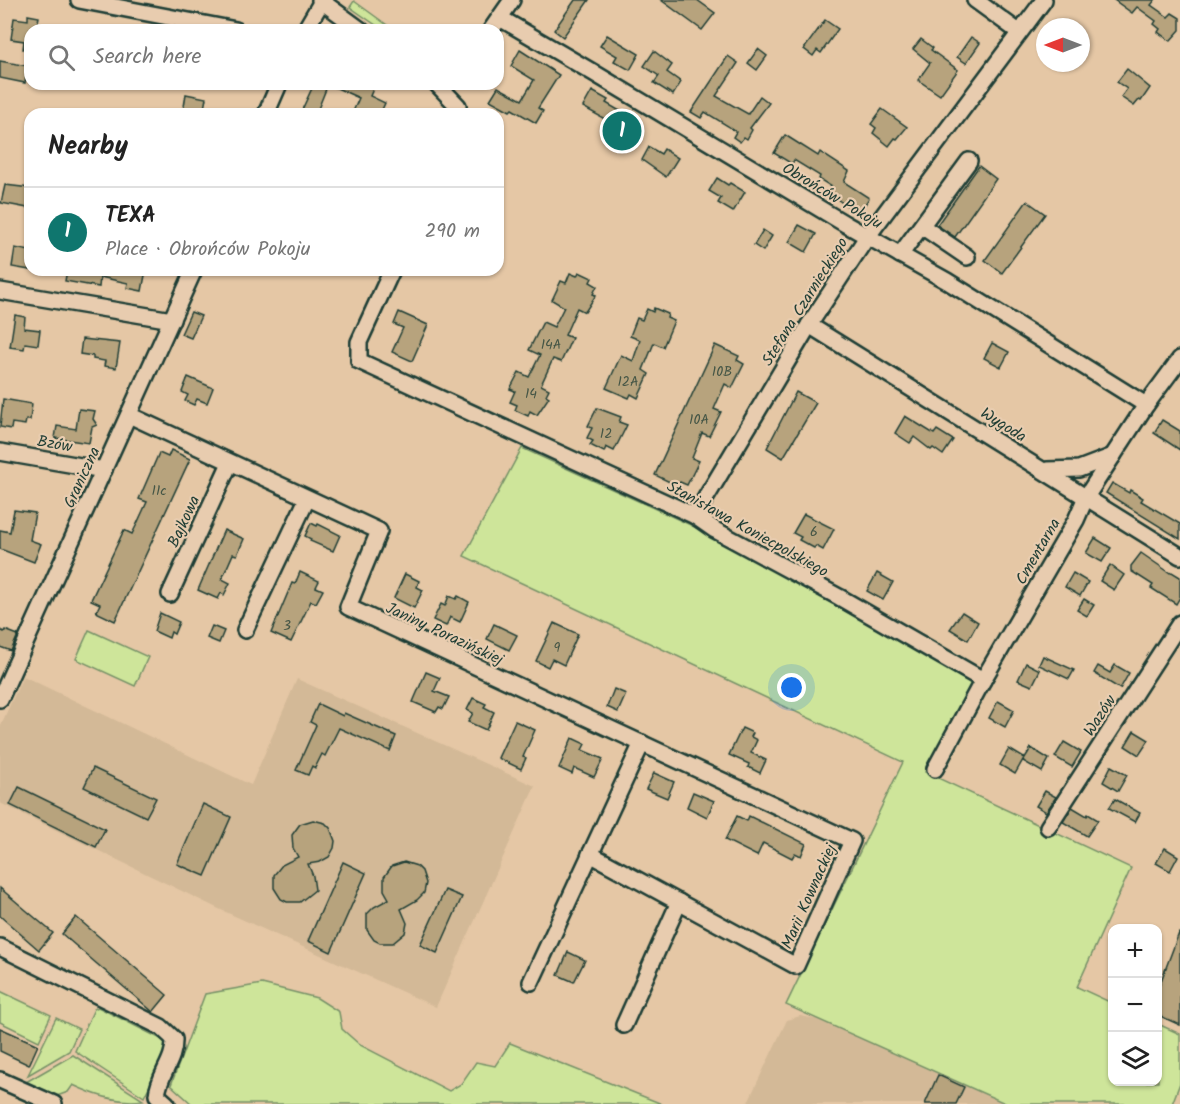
<!DOCTYPE html>
<html lang="en">
<head>
<meta charset="utf-8">
<style>
  body { margin:0; font-family:Kalam,sans-serif; background:#f6f6f6; color:#222 }
  .controls { position:absolute; right:18px; bottom:18px; display:grid; overflow:hidden; border-radius:12px; box-shadow:0 2px 4px #0004 }
  .controls button { width:54px; height:54px; display:grid; place-items:center; padding:0; border:0; border-bottom:2px solid #e0e0e0; background:#fff; color:#222; font:30px sans-serif }
  .compass { position:absolute; left:1036px; top:18px; width:54px; height:54px; border-radius:50%; background:#fff; box-shadow:0 2px 4px #0004; rotate:270deg }
  .you { position:absolute; left:792px; top:688px; width:21px; height:21px; margin:-15px; border:4px solid #fff; border-radius:50%; background:#1a73e8; box-shadow:0 0 0 9px #1a73e833 }
  .badge { display:grid; place-items:center; width:39px; height:39px; border-radius:50%; background:#0f766e; color:#fff; font-size:20px; font-weight:700 }
  .pin { position:absolute; translate:-50% -50%; border:3px solid #fff; box-shadow:0 2px 6px #0006 }
  .list { margin:0; padding:0; list-style:none }
  h2 { display:flex; justify-content:space-between; align-items:center; height:78px; margin:0; padding:0 24px; font-size:26px }
  h2 small { font-size:20px; font-weight:400; color:#767676 }
  .list li { display:grid; grid-template-columns:39px 1fr auto; gap:18px; align-items:center; box-sizing:border-box; height:90px; padding:0 24px; border-top:2px solid #e0e0e0 }
  .list b { display:block; font-size:22px; white-space:nowrap }
  .list p { margin:0; font-size:20px; white-space:nowrap; color:#767676 }
  .list em { font-size:20px; font-style:normal; color:#767676 }
  .icon { flex:none; width:33px; height:33px; fill:none; stroke:currentColor; stroke-width:2; stroke-linecap:round; stroke-linejoin:round }
  .map { position:relative; flex:none; width:1180px; height:1104px; overflow:hidden }
  .search { position:absolute; background:#fff; box-shadow:0 2px 4px #0004; left:24px; top:24px; width:480px; height:66px; display:flex; align-items:center; gap:15px; box-sizing:border-box; padding:0 21px; border-radius:18px; color:#767676; font-size:22px }
  .panel { position:absolute; background:#fff; box-shadow:0 2px 4px #0004; left:24px; top:108px; width:480px; height:168px; border-radius:18px }
  .map>svg:first-child { display:block }
  .built { fill:#d3b997 }
  .green { fill:#cee59a; stroke:#769167; stroke-width:1.5 }
  .building { fill:#b7a37d; stroke:#1f3d34; stroke-width:1.5 }
  .lines { fill:none; stroke-linecap:round; stroke-linejoin:round }
  .minor-casing { stroke:#1f3d34; stroke-width:20 }
  .minor { stroke:#e8ccaf; stroke-width:15 }
  .labels { text-anchor:middle; stroke-width:4.5; stroke-linejoin:round; paint-order:stroke }
  .number-label { font-size:14px; fill:#455646 }
  .street-label { font-size:16px; fill:#1f3d34; stroke:#e8ccaf }
</style>
</head>
<body>
<div class="map">
<svg width="1180" height="1104" viewBox="0 0 1180 1104">
  <rect width="100%" height="100%" fill="#e5c7a5"/>
  <filter id="ink" filterUnits="userSpaceOnUse"><feTurbulence type="fractalNoise" baseFrequency=".0167" numOctaves="2"/><feDisplacementMap in="SourceGraphic" scale="12" xChannelSelector="R" yChannelSelector="G"/><feConvolveMatrix kernelMatrix="1 2 1 2 8 2 1 2 1" color-interpolation-filters="sRGB"/></filter>
  <g filter="url(#ink)">
    <g class="built">
      <path d="M 23,676 L 251,785 L 297,679 L 535,786 L 436,1007 L 219,909 L 0,803 L 0,727 Z"/>
      <path d="M 800,1016 L 816,1019 L 1007,1104 L 747,1104 L 787,1020 Z"/>
    </g>
    <g class="green">
      <path d="M 354,1 L 394,30 L 383,30 L 350,7 Z"/>
      <path d="M 522,448 L 695,527 L 972,682 L 925,772 L 1131,868 L 1077,987 L 1112,1003 L 1112,1082 L 1158,1082 L 1158,1024 L 1180,1034 L 1180,1083 L 1172,1104 L 1007,1104 L 786,1005 L 903,762 L 464,556 Z"/>
      <path d="M 89,630 L 148,657 L 135,686 L 76,659 Z"/>
      <path d="M 262,984 L 317,998 L 339,1012 L 342,1029 L 360,1045 L 449,1091 L 461,1084 L 476,1062 L 495,1066 L 510,1043 L 662,1104 L 192,1104 L 171,1085 L 205,994 Z"/>
      <path d="M 0,991 L 51,1015 L 39,1041 L 0,1022 Z"/>
      <path d="M 98,1007 L 165,1041 L 167,1050 L 144,1097 L 75,1051 L 94,1009 Z"/>
      <path d="M 56,1018 L 79,1029 L 69,1051 L 28,1075 Z"/>
      <path d="M 73,1055 L 143,1100 C 119,1104 94,1095 73,1085 L 68,1092 L 57,1096 L 26,1082 Z"/>
    </g>
    <g class="building">
      <path d="M 575,0 L 589,0 L 563,37 L 554,30 Z"/>
      <path d="M 661,0 L 697,0 L 715,13 L 702,30 Z"/>
      <path d="M 1114,0 L 1155,0 L 1151,5 L 1168,17 L 1172,13 L 1180,18 L 1180,30 L 1170,41 L 1158,32 L 1160,29 L 1154,24 L 1156,21 L 1137,7 L 1132,13 Z"/>
      <path d="M 28,15 L 39,17 L 36,30 L 30,30 L 30,50 L 23,49 L 24,41 L 11,39 L 14,18 L 28,20 Z"/>
      <path d="M 825,20 L 838,29 L 821,53 L 817,50 L 813,56 L 804,49 Z"/>
      <path d="M 607,35 L 639,54 L 630,70 L 614,61 L 617,56 L 600,46 Z"/>
      <path d="M 971,37 L 980,43 L 966,63 L 957,57 Z"/>
      <path d="M 921,39 L 933,48 L 931,50 L 958,70 L 940,95 L 918,80 L 930,63 L 913,49 Z"/>
      <path d="M 758,49 L 767,56 L 757,70 L 748,63 Z"/>
      <path d="M 520,50 L 559,75 L 538,108 L 543,111 L 536,123 L 512,109 L 510,111 L 490,100 L 498,87 L 522,100 L 534,80 L 511,66 Z"/>
      <path d="M 654,51 L 672,65 L 667,72 L 681,82 L 673,95 L 654,83 L 659,76 L 644,66 Z"/>
      <path d="M 728,56 L 738,63 L 716,96 L 748,114 L 760,96 L 769,103 L 750,128 L 752,130 L 747,139 L 744,137 L 740,142 L 733,137 L 736,132 L 728,126 L 705,112 L 701,118 L 691,112 Z"/>
      <path d="M 0,61 L 28,66 L 25,83 L 0,78 Z"/>
      <path d="M 1127,69 L 1150,88 L 1141,101 L 1139,100 L 1134,106 L 1121,97 L 1127,89 L 1117,82 Z"/>
      <path d="M 314,84 L 361,84 L 373,89 L 370,96 L 385,103 L 380,114 L 352,114 L 359,98 L 328,84 L 316,114 L 300,114 Z"/>
      <path d="M 592,91 L 608,100 L 606,103 L 639,122 L 623,150 L 605,140 L 614,124 L 583,107 Z"/>
      <path d="M 186,94 L 206,98 L 203,114 L 183,113 Z"/>
      <path d="M 882,109 L 907,127 L 897,139 L 895,138 L 889,146 L 873,133 L 876,128 L 871,124 Z"/>
      <path d="M 785,135 L 818,156 L 820,152 L 849,171 L 844,182 L 869,198 L 859,214 L 828,193 L 832,187 L 819,179 L 820,176 L 794,160 L 792,164 L 774,153 Z"/>
      <path d="M 649,147 L 661,154 L 664,149 L 678,158 L 666,177 L 642,160 Z"/>
      <path d="M 979,166 L 996,179 L 955,237 L 937,225 Z"/>
      <path d="M 717,178 L 728,185 L 730,183 L 745,192 L 733,212 L 718,203 L 721,198 L 709,191 Z"/>
      <path d="M 5,185 L 30,188 L 28,208 L 1,203 Z"/>
      <path d="M 1027,201 L 1045,214 L 1002,273 L 985,260 Z"/>
      <path d="M 799,225 L 816,234 L 806,252 L 789,242 Z"/>
      <path d="M 763,230 L 772,236 L 763,251 L 754,245 Z"/>
      <path d="M 15,248 L 30,251 L 30,270 L 12,267 Z"/>
      <path d="M 67,270 L 146,270 L 142,291 L 127,288 L 128,283 L 100,277 L 99,287 L 65,281 Z"/>
      <path d="M 579,272 L 592,278 L 590,282 L 597,286 L 593,294 L 596,295 L 585,312 L 577,308 L 565,335 L 572,338 L 561,362 L 553,359 L 541,385 L 549,389 L 546,395 L 549,397 L 537,415 L 530,411 L 528,416 L 515,410 L 517,405 L 510,402 L 515,391 L 510,389 L 519,372 L 529,377 L 540,355 L 529,350 L 543,322 L 554,327 L 564,307 L 552,300 L 561,281 L 566,283 L 570,273 L 577,276 Z"/>
      <path d="M 654,308 L 668,314 L 667,318 L 674,321 L 663,347 L 654,343 L 643,370 L 649,374 L 638,398 L 631,394 L 629,398 L 606,388 L 621,355 L 633,361 L 640,340 L 630,336 L 637,318 L 642,320 L 647,309 L 653,312 Z"/>
      <path d="M 191,312 L 201,316 L 191,338 L 181,334 Z"/>
      <path d="M 399,312 L 428,325 L 412,361 L 392,352 L 403,328 L 394,324 Z"/>
      <path d="M 15,315 L 25,317 L 24,328 L 40,330 L 38,345 L 25,343 L 24,349 L 10,347 Z"/>
      <path d="M 82,339 L 120,343 L 116,368 L 104,366 L 105,361 L 93,359 L 93,356 L 80,354 Z"/>
      <path d="M 992,343 L 1009,352 L 1001,367 L 984,358 Z"/>
      <path d="M 715,345 L 739,356 L 737,360 L 744,364 L 732,388 L 725,384 L 714,409 L 721,412 L 709,436 L 702,433 L 692,458 L 699,461 L 687,485 L 680,482 L 678,486 L 655,475 Z"/>
      <path d="M 188,377 L 213,388 L 207,403 L 197,399 L 194,405 L 185,401 L 188,395 L 182,392 Z"/>
      <path d="M 796,392 L 816,403 L 783,458 L 767,448 Z"/>
      <path d="M 3,399 L 32,404 L 30,420 L 26,420 L 25,425 L 12,423 L 11,429 L 0,427 Z"/>
      <path d="M 597,408 L 621,417 L 619,422 L 627,425 L 614,451 L 606,447 L 604,452 L 590,445 L 593,441 L 587,438 L 592,428 L 588,426 Z"/>
      <path d="M 79,409 L 95,411 L 93,419 L 97,425 L 92,427 L 89,443 L 55,438 L 57,426 L 76,429 Z"/>
      <path d="M 905,416 L 934,434 L 937,430 L 953,440 L 943,455 L 933,448 L 931,450 L 914,437 L 910,443 L 895,433 Z"/>
      <path d="M 1162,420 L 1180,431 L 1180,450 L 1154,433 Z"/>
      <path d="M 171,450 L 190,459 L 115,621 L 96,612 L 100,604 L 91,600 L 124,530 L 132,534 L 136,526 L 147,502 L 139,499 L 159,453 L 168,457 Z"/>
      <path d="M 1112,483 L 1129,493 L 1130,490 L 1143,498 L 1141,501 L 1180,524 L 1180,539 L 1106,493 Z"/>
      <path d="M 14,510 L 35,513 L 30,540 L 41,544 L 34,562 L 0,549 L 0,530 L 10,532 Z"/>
      <path d="M 804,514 L 834,529 L 823,550 L 816,546 L 814,548 L 799,540 L 801,537 L 793,533 Z"/>
      <path d="M 311,523 L 317,526 L 318,524 L 340,535 L 333,551 L 310,541 L 311,539 L 305,536 Z"/>
      <path d="M 224,530 L 244,539 L 237,555 L 233,554 L 222,579 L 230,583 L 224,595 L 221,593 L 218,599 L 198,590 Z"/>
      <path d="M 1095,538 L 1111,548 L 1102,562 L 1086,553 Z"/>
      <path d="M 1141,553 L 1170,573 L 1172,572 L 1180,577 L 1180,597 L 1176,604 L 1151,588 L 1153,585 L 1131,571 L 1131,566 Z"/>
      <path d="M 1110,565 L 1124,575 L 1114,590 L 1100,581 Z"/>
      <path d="M 300,572 L 319,581 L 316,587 L 323,590 L 316,603 L 311,601 L 291,642 L 271,633 L 292,583 L 295,584 Z"/>
      <path d="M 877,573 L 893,582 L 883,600 L 867,591 Z"/>
      <path d="M 1073,573 L 1088,582 L 1080,596 L 1065,587 Z"/>
      <path d="M 405,574 L 419,581 L 417,587 L 423,590 L 414,608 L 394,598 Z"/>
      <path d="M 449,596 L 456,599 L 458,596 L 469,602 L 460,622 L 450,617 L 446,626 L 433,620 L 441,604 L 445,606 Z"/>
      <path d="M 1084,599 L 1094,605 L 1087,616 L 1077,610 Z"/>
      <path d="M 962,612 L 978,622 L 968,640 L 950,629 Z"/>
      <path d="M 160,613 L 179,622 L 174,634 L 171,632 L 169,638 L 154,631 Z"/>
      <path d="M 554,623 L 578,634 L 564,665 L 552,659 L 548,667 L 536,661 Z"/>
      <path d="M 494,624 L 517,635 L 509,650 L 487,639 Z"/>
      <path d="M 212,626 L 224,631 L 219,643 L 207,638 Z"/>
      <path d="M 0,630 L 4,632 L 5,630 L 18,635 L 11,651 L 0,647 Z"/>
      <path d="M 1043,656 L 1074,670 L 1069,679 L 1039,665 Z"/>
      <path d="M 1026,663 L 1040,670 L 1032,686 L 1018,680 Z"/>
      <path d="M 1115,665 L 1129,673 L 1120,689 L 1094,673 L 1098,666 L 1110,673 Z"/>
      <path d="M 426,672 L 440,678 L 434,691 L 449,697 L 443,709 L 439,707 L 436,712 L 413,702 Z"/>
      <path d="M 614,689 L 626,694 L 618,712 L 607,707 Z"/>
      <path d="M 473,698 L 486,704 L 484,707 L 494,712 L 486,730 L 468,722 L 473,713 L 467,710 Z"/>
      <path d="M 998,701 L 1014,710 L 1005,727 L 989,718 Z"/>
      <path d="M 318,704 L 343,716 L 344,713 L 396,736 L 390,751 L 339,728 L 325,756 L 322,754 L 315,768 L 312,766 L 308,775 L 296,770 L 316,725 L 310,722 Z"/>
      <path d="M 515,721 L 535,730 L 523,757 L 526,758 L 521,769 L 498,758 Z"/>
      <path d="M 742,728 L 753,733 L 751,737 L 757,740 L 751,753 L 766,760 L 760,773 L 748,767 L 749,764 L 729,755 Z"/>
      <path d="M 1134,731 L 1149,740 L 1139,755 L 1125,746 Z"/>
      <path d="M 572,738 L 585,744 L 582,750 L 603,759 L 594,777 L 574,768 L 572,774 L 559,768 Z"/>
      <path d="M 1064,742 L 1081,752 L 1072,767 L 1055,757 Z"/>
      <path d="M 1031,748 L 1049,759 L 1042,772 L 1023,761 Z"/>
      <path d="M 1009,749 L 1024,758 L 1015,774 L 1000,765 Z"/>
      <path d="M 1111,766 L 1127,775 L 1118,791 L 1103,782 Z"/>
      <path d="M 93,768 L 156,798 L 146,817 L 84,787 Z"/>
      <path d="M 654,773 L 674,782 L 667,798 L 646,789 Z"/>
      <path d="M 19,787 L 105,829 L 96,847 L 10,805 Z"/>
      <path d="M 1045,791 L 1056,797 L 1046,812 L 1036,806 Z"/>
      <path d="M 693,792 L 714,801 L 707,817 L 687,807 Z"/>
      <path d="M 1115,799 L 1140,813 L 1135,822 L 1109,808 Z"/>
      <path d="M 203,804 L 231,817 L 205,876 L 177,864 Z"/>
      <path d="M 1072,807 L 1087,816 L 1088,814 L 1098,820 L 1087,836 L 1063,822 Z"/>
      <path d="M 737,816 L 747,821 L 749,816 L 806,844 L 801,856 L 795,853 L 792,858 L 763,843 L 757,856 L 725,840 Z"/>
      <path d="M 313,820 L 325,823 L 330,828 L 335,841 L 334,848 L 329,857 L 320,862 L 308,864 L 313,876 L 315,890 L 300,902 L 287,902 L 281,899 L 274,888 L 274,875 L 282,865 L 298,857 L 293,848 L 292,835 L 300,824 Z"/>
      <path d="M 1165,848 L 1178,856 L 1170,871 L 1156,863 Z"/>
      <path d="M 343,862 L 366,873 L 331,952 L 308,941 Z"/>
      <path d="M 404,862 L 417,866 L 422,871 L 426,883 L 424,893 L 417,900 L 401,909 L 407,923 L 405,933 L 393,943 L 380,943 L 374,940 L 367,930 L 367,914 L 374,907 L 389,899 L 384,890 L 384,877 L 392,866 Z"/>
      <path d="M 0,888 L 53,933 L 39,950 L 0,916 Z"/>
      <path d="M 445,890 L 462,897 L 437,953 L 420,945 Z"/>
      <path d="M 76,917 L 167,995 L 153,1012 L 62,934 Z"/>
      <path d="M 1179,933 L 1180,934 L 1180,1025 L 1158,1015 L 1158,989 Z"/>
      <path d="M 568,952 L 585,960 L 574,982 L 558,975 Z"/>
      <path d="M 0,1028 L 38,1045 L 29,1065 L 0,1051 Z"/>
      <path d="M 938,1075 L 964,1087 L 956,1104 L 925,1104 Z"/>
    </g>
    <g class="lines">
      <g class="minor-casing">
        <g id="minor">
          <path d="M 79,0 L 236,30"/>
          <path d="M 320,0 L 361,30"/>
          <path d="M 975,0 L 1019,32"/>
          <path d="M 500,18 L 594,73 L 847,225 L 947,281 L 1146,405"/>
          <path d="M 305,30 L 322,1"/>
          <path d="M 491,30 L 512,0"/>
          <path d="M 437,84 L 458,106 L 457,114"/>
          <path d="M 266,114 L 279,84"/>
          <path d="M 923,227 L 967,257"/>
          <path d="M 900,255 L 969,161"/>
          <path d="M 392,270 L 359,342 L 359,361 L 695,516 L 715,530 L 839,597 L 983,680"/>
          <path d="M 0,291 L 172,320"/>
          <path d="M 809,325 L 1180,556"/>
          <path d="M 129,415 L 379,531 L 348,607 L 852,841 L 796,966 L 590,854"/>
          <path d="M 0,452 L 104,470"/>
          <path d="M 1047,470 L 1079,469 L 1113,456"/>
          <path d="M 695,516 L 809,325 L 867,237 L 1044,0"/>
          <path d="M 170,594 L 230,463"/>
          <path d="M 245,630 L 307,499"/>
          <path d="M 0,699 L 194,270"/>
          <path d="M 935,769 L 983,680 L 1076,520 L 1086,497 L 1146,405 L 1180,359"/>
          <path d="M 1048,827 L 1180,623"/>
          <path d="M 0,947 L 161,1027 L 174,1039 C 175,1061 159,1074 157,1095 L 167,1104"/>
          <path d="M 531,982 L 642,743"/>
          <path d="M 624,1025 L 679,902"/>
          <path d="M 0,1080 L 54,1104"/>
        </g>
      </g>
      <use href="#minor" class="minor"/>
    </g>
  </g>
  <g class="labels">
    <g class="number-label">
      <text x="551" y="349">14A</text>
      <text x="722" y="376">10B</text>
      <text x="628" y="386">12A</text>
      <text x="531" y="398">14</text>
      <text x="699" y="424">10A</text>
      <text x="606" y="438">12</text>
      <text x="159" y="495">11c</text>
      <text x="814" y="536">6</text>
      <text x="287" y="630">3</text>
      <text x="557" y="652">9</text>
    </g>
    <g class="street-label">
      <text transform="translate(833 195) rotate(31)" y="6">Obrońców Pokoju</text>
      <text transform="translate(804 301) rotate(-58)" y="6">Stefana Czarnieckiego</text>
      <text transform="translate(1004 424) rotate(32)" y="6">Wygoda</text>
      <text transform="translate(55 443) rotate(10)" y="6">Bzów</text>
      <text transform="translate(81 477) rotate(-65)" y="6">Graniczna</text>
      <text transform="translate(183 521) rotate(-65)" y="6">Bajkowa</text>
      <text transform="translate(748 528) rotate(29)" y="6">Stanisława Koniecpolskiego</text>
      <text transform="translate(1037 551) rotate(-60)" y="6">Cmentarna</text>
      <text transform="translate(445 633) rotate(25)" y="6">Janiny Porazińskiej</text>
      <text transform="translate(1099 715) rotate(-57)" y="6">Wazów</text>
      <text transform="translate(808 896) rotate(-66)" y="6">Marii Kownackiej</text>
    </g>
  </g>
</svg>
<div class="controls">
<button>+</button>
<button>−</button>
<button><svg class="icon" aria-label="layers" viewBox="0 0 24 24"><path d="M12 4l9 5-9 5-9-5zM3 14l9 5 9-5"/></svg></button>
</div>
<svg class="compass" viewBox="-18 -18 36 36"><path d="M0-13l5 13h-10z" fill="#e53935"/><path d="M0 13l5-13h-10z" fill="#767676"/></svg>
<div class="you"></div>
<div class="pin badge" style="left:622px;top:131px">1</div>
<div class="search"><svg class="icon" aria-label="search" viewBox="0 0 24 24"><circle cx="10" cy="10" r="6"/><path d="M15 15l6 6"/></svg>Search here</div>
<section class="panel">
<h2>Nearby<small></small></h2>
<ul class="list">
<li><span class="badge">1</span><div><b>TEXA</b><p>Place · Obrońców Pokoju</p></div><em>290 m</em></li>
</ul>
</section>
</div>
</body>
</html>
